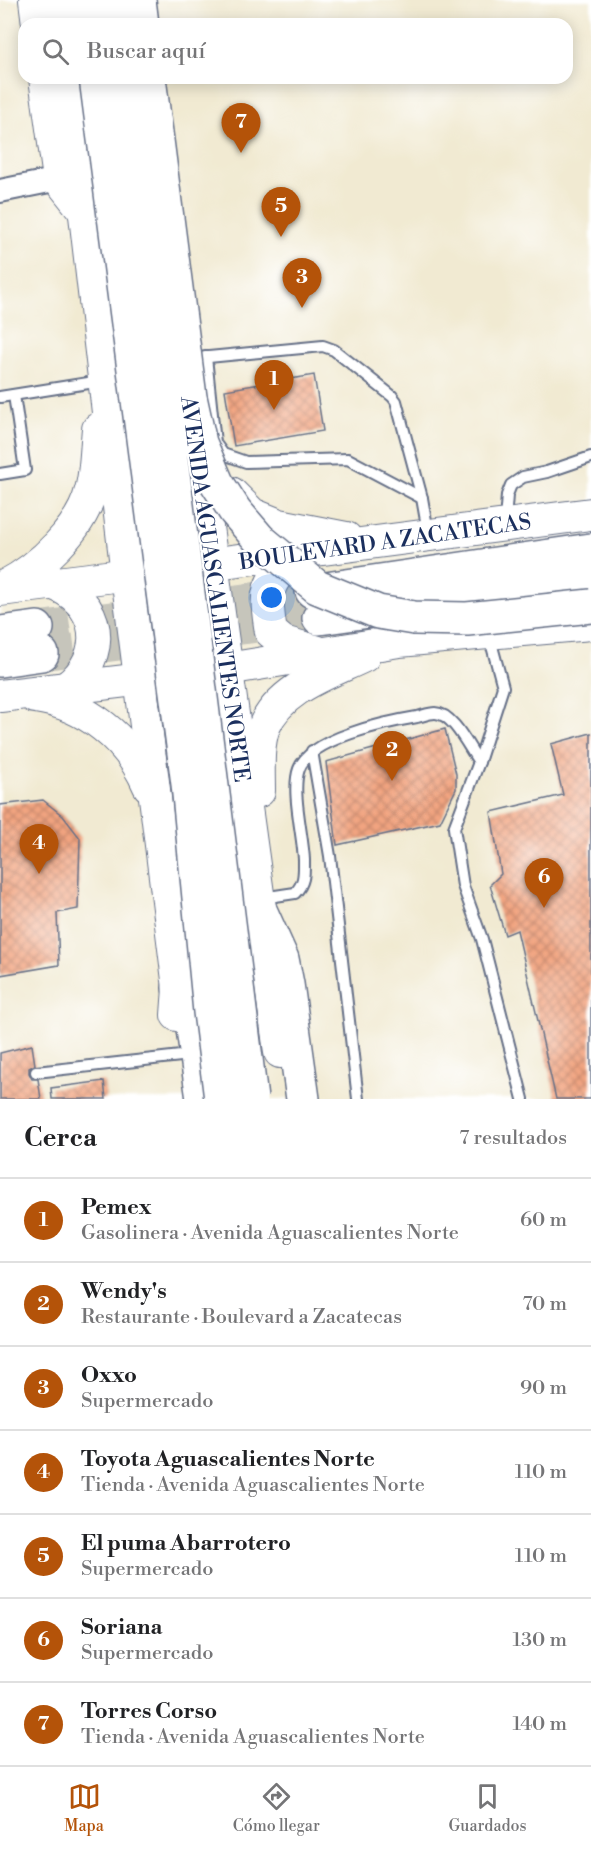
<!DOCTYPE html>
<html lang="es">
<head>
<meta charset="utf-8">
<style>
  body { margin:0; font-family:"Libre Bodoni",serif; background:#f6f6f6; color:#202124 }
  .you { position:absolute; left:272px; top:598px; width:21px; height:21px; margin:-15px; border:4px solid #fff; border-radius:50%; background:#1a73e8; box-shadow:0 0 0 9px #1a73e833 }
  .badge { display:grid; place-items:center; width:39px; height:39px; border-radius:50%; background:#b45309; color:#fff; font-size:20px; font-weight:700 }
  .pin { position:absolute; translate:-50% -50px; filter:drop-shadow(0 2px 3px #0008) }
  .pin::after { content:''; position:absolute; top:32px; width:21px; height:18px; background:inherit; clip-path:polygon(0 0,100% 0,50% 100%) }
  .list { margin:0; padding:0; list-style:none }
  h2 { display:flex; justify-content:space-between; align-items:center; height:78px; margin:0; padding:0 24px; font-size:26px }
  h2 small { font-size:20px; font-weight:400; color:#757577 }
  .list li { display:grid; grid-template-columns:39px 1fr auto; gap:18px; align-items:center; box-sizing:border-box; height:84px; padding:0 24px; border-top:2px solid #e0e0e0 }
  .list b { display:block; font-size:22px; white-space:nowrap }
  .list p { margin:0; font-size:20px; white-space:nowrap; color:#757577 }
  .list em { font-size:20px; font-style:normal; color:#757577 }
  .icon { flex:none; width:33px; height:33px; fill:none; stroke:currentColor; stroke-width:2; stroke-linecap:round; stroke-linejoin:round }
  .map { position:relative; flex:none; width:591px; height:1099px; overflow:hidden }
  .search { position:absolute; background:#fff; box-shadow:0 3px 15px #0003; left:18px; right:18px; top:18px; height:66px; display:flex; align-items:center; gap:15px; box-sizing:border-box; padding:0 21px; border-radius:18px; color:#757577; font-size:22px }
  .sheet { height:666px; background:#fff }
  nav { display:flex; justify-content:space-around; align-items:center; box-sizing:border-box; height:84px; border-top:2px solid #e0e0e0; background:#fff; font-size:16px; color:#757577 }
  nav a { display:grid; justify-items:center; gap:3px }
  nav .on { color:#b45309 }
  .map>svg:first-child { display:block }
  .building { fill:url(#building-cross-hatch) }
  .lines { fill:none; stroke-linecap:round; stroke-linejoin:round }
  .primary-tunnel { stroke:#c6c5bb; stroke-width:33; stroke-dasharray:33 16; stroke-linecap:butt }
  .lane-casing { stroke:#667087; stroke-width:14 }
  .street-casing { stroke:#667087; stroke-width:26 }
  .secondary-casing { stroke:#667087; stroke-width:34 }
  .primary-casing { stroke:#667087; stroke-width:36 }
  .lane { stroke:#fff; stroke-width:10 }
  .street { stroke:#fff; stroke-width:22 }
  .secondary { stroke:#fff; stroke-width:32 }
  .primary { stroke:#fff; stroke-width:33 }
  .primary-bridge-casing { stroke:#667087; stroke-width:36; stroke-linecap:butt }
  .primary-bridge { stroke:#fff; stroke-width:33 }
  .labels { text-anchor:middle; stroke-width:4.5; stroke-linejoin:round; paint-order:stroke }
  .street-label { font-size:22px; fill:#1b2f5e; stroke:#fff }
</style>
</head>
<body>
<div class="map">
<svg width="591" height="1099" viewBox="0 0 591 1099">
  <defs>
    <pattern id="building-cross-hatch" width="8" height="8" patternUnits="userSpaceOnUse" patternTransform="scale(1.5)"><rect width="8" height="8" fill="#f2a480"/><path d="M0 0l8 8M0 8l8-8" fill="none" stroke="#c3866c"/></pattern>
  </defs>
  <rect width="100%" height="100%" fill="#fff"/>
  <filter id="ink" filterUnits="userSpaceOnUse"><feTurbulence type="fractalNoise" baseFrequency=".0167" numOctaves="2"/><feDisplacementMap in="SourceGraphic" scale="12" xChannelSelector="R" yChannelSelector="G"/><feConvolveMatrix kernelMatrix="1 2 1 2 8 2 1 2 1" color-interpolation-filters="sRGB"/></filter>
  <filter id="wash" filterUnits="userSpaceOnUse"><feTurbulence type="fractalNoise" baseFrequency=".008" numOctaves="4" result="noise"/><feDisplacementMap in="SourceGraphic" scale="24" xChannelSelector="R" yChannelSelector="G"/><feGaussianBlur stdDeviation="1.35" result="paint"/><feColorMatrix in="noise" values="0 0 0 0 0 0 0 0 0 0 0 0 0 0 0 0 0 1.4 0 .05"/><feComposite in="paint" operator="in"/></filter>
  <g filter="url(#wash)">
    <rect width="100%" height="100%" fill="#f1ead2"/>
    <g id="blocks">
      <g class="building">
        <path d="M 314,375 L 323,431 L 234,446 L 225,390 Z"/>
        <path d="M 445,729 L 456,774 L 456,789 L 440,822 L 337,845 L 326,762 Z"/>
        <path d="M 591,733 L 591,1099 L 556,1099 L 517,930 L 505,935 L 490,885 L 501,874 L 491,812 L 563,795 L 551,744 Z"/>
        <path d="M 43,800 L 63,816 L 80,838 L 78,909 L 57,913 L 59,965 L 0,975 L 0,805 Z"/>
        <path d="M 32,1045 L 35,1065 L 29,1068 L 29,1073 L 32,1079 L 38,1079 L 41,1099 L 0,1099 L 0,1053 Z"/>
        <path d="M 104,1081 L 106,1099 L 52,1099 L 51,1088 Z"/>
      </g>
    </g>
  </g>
  <g filter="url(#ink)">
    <use href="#blocks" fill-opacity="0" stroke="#667087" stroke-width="1.5"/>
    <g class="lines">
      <g class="primary-tunnel">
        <path d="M 37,628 L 312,591"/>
        <path d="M 42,654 L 319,618"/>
      </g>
      <g class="lane-casing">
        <g id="lane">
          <path d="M 206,357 L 215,443 L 223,454 L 246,462 L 348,459 L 422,498"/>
          <path d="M 188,359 L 323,346 L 334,350 L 392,396 L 396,401 L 422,498 L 428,532"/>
          <path d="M 0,397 L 101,381"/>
          <path d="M 0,474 L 25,470 L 14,395"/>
          <path d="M 505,521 L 507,495 L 511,485 L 523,477 L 547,472 L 591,457"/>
          <path d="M 489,635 L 503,687 L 479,762 L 454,828 L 463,886 L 482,939 L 523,1099"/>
          <path d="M 312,751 L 330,856 L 358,1099"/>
          <path d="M 262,898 L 295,893 C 305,883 304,873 304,860 C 303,835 291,791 299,769 C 310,738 387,722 417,717 C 422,716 429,713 435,713 C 453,713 469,748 479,762"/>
          <path d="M 36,1072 L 181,1056"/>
        </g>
      </g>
      <g class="street-casing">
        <path id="street" d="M 0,191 L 59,179"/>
      </g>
      <g class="secondary-casing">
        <g id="secondary">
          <path d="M 35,0 L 38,24"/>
          <path d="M 59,0 L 62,24"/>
          <path d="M 45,78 L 59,179 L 86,213"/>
          <path d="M 69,78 L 127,575 L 179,988 L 177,1015"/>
          <path d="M 196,448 L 280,1052"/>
          <path d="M 231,493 L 252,514 L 279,525 L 346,538"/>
          <path d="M 295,554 C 266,585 264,590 271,632 L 283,642 L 318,652"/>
          <path d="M 193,566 L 591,514"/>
          <path d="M 51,583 C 102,601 109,656 66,688"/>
          <path d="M 5,586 C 39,568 82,529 91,490 C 96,472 96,448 98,429"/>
          <path d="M 0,590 L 147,572"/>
          <path d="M 0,696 L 227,669 L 399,641 L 591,624"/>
          <path d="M 35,697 C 86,704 129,739 149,786"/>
          <path d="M 259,791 C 259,771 257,746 264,727 C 280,688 329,673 364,656"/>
        </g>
      </g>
      <g class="primary-casing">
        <g id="primary">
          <path d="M 85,0 L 88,24"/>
          <path d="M 111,0 L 114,24"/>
          <path d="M 139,0 L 142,24"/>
          <path d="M 312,591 L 591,550"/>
          <path d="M 319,618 L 591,580"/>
          <path d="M 0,633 L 37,628"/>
          <path d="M 0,660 L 42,654"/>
          <path d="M 260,910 L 282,959 L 287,984 L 303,1099"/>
          <path d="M 179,988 L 192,1022 L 203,1099"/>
        </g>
      </g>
      <use href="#lane" class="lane"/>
      <use href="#street" class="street"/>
      <use href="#secondary" class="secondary"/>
      <use href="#primary" class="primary"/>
      <g class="primary-bridge-casing">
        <g id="primary-bridge">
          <path d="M 96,78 L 188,784 L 210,1012 L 221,1099"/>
          <path d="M 121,78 L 167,425 L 251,1099"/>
          <path d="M 149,78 L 190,397 L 200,443 L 217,483 L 235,511 L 259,539 L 317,587 L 378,612 L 414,618 L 467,619 L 591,606"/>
        </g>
      </g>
      <use href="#primary-bridge" class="primary-bridge"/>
    </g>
  </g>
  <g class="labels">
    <g class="street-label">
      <text transform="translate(385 541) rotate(-8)" y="8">BOULEVARD A ZACATECAS</text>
      <text transform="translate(216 589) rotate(82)" y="8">AVENIDA AGUASCALIENTES NORTE</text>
    </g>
  </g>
</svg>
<div class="you"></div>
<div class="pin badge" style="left:274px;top:410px">1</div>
<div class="pin badge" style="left:392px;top:781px">2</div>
<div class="pin badge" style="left:302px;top:308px">3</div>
<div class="pin badge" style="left:39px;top:874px">4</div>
<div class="pin badge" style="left:281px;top:237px">5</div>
<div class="pin badge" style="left:544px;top:908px">6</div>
<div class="pin badge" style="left:241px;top:153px">7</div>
<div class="search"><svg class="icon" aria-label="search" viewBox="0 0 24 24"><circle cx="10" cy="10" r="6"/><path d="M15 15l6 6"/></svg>Buscar aquí</div>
</div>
<section class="sheet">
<h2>Cerca<small>7 resultados</small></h2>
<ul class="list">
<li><span class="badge">1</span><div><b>Pemex</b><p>Gasolinera · Avenida Aguascalientes Norte</p></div><em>60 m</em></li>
<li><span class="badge">2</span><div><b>Wendy's</b><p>Restaurante · Boulevard a Zacatecas</p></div><em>70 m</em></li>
<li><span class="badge">3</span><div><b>Oxxo</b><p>Supermercado</p></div><em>90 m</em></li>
<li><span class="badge">4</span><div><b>Toyota Aguascalientes Norte</b><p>Tienda · Avenida Aguascalientes Norte</p></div><em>110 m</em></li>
<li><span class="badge">5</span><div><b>El puma Abarrotero</b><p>Supermercado</p></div><em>110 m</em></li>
<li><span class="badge">6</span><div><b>Soriana</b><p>Supermercado</p></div><em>130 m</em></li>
<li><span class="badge">7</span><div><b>Torres Corso</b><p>Tienda · Avenida Aguascalientes Norte</p></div><em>140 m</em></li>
</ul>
</section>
<nav>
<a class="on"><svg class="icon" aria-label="map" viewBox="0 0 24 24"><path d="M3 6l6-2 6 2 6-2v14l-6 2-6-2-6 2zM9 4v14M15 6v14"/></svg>Mapa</a>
<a><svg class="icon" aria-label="directions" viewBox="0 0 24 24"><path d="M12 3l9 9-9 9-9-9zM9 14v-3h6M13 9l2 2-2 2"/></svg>Cómo llegar</a>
<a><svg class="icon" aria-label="saved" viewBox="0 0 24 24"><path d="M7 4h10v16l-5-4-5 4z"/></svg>Guardados</a>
</nav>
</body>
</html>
